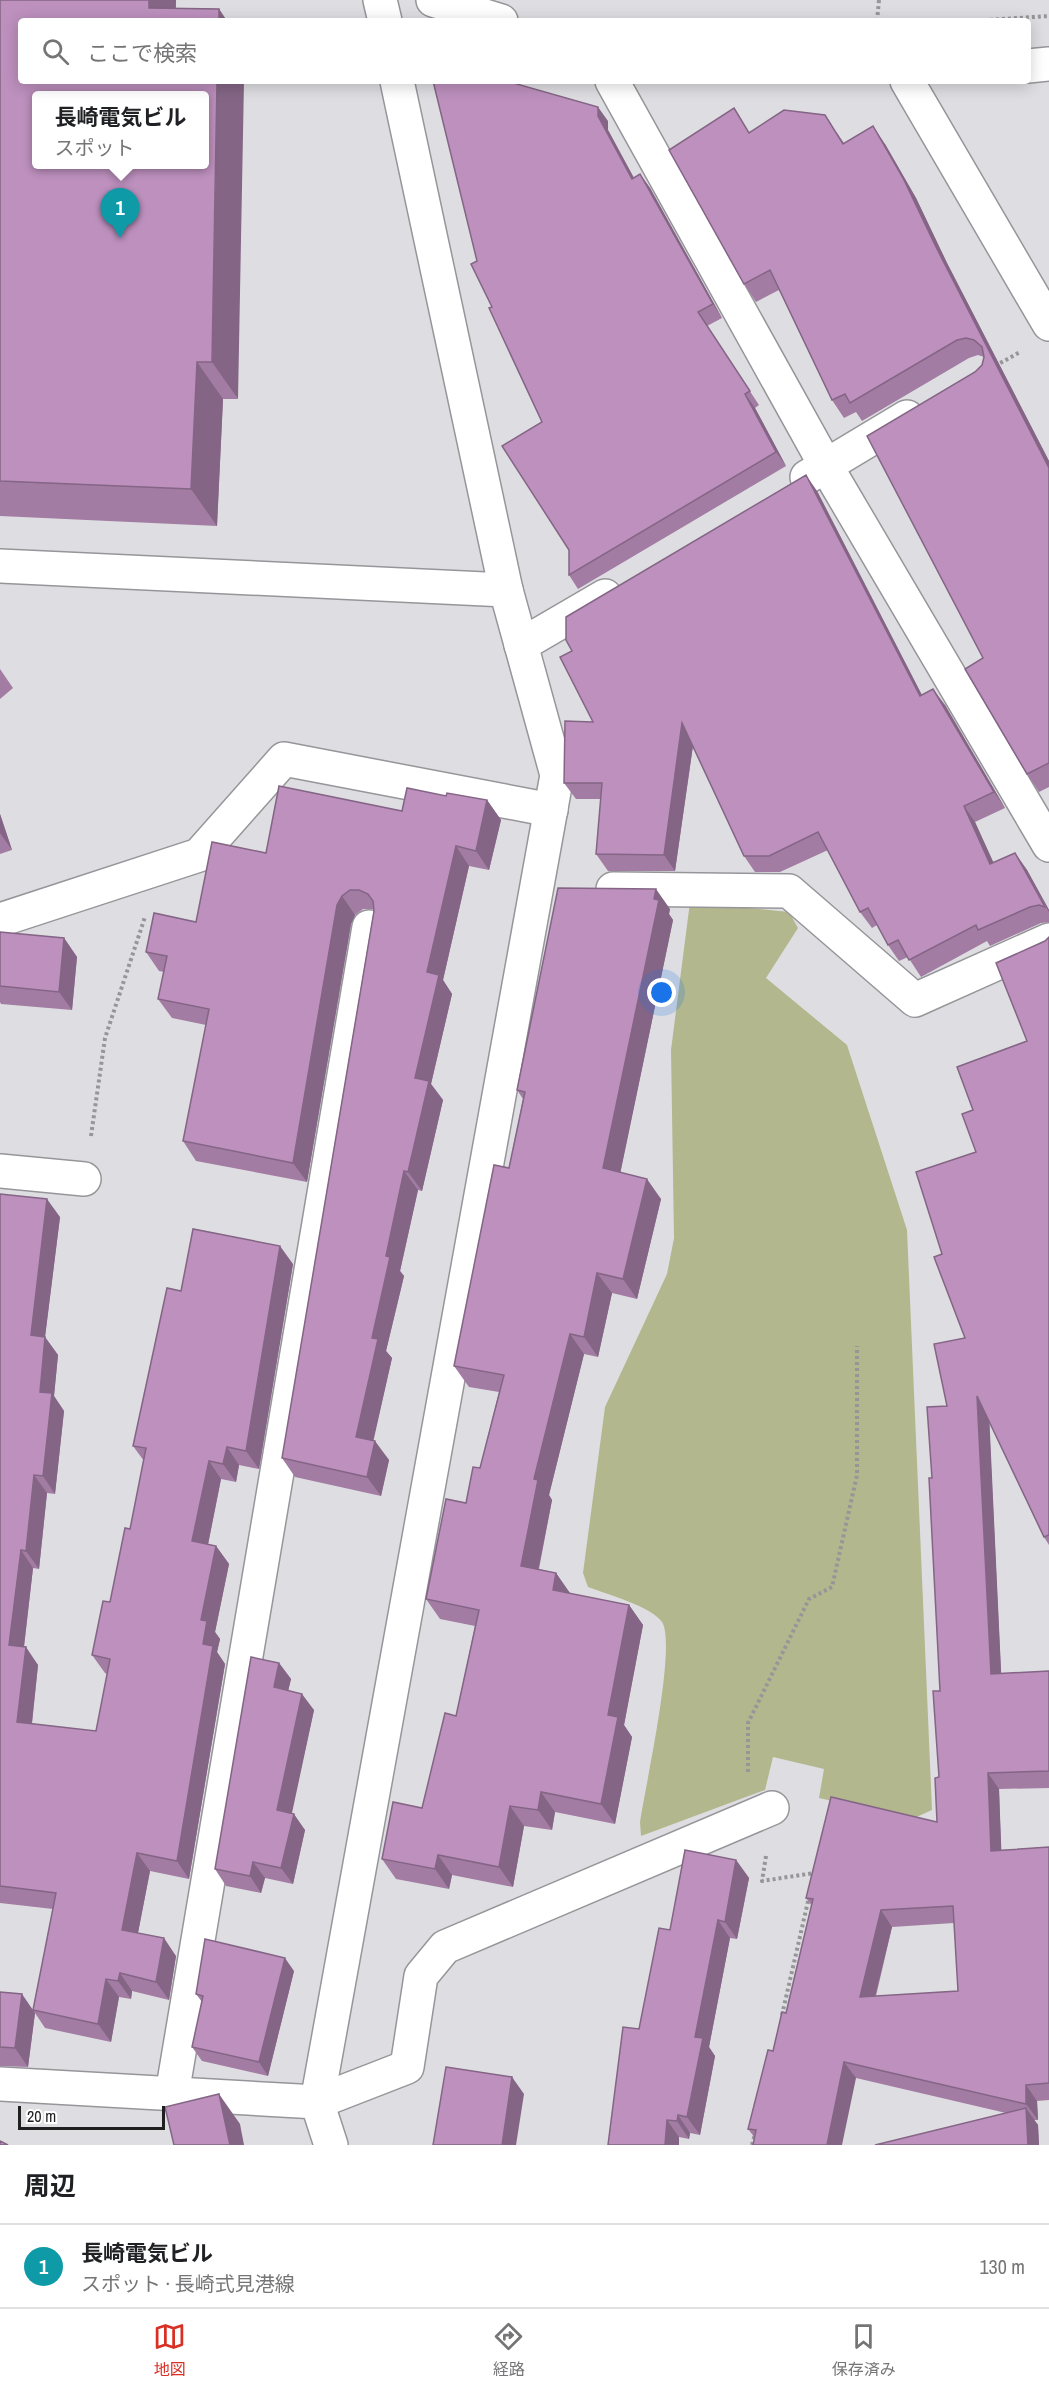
<!DOCTYPE html>
<html lang="ja">
<head>
<meta charset="utf-8">
<style>
  body { margin:0; font-family:"Archivo Narrow","Noto Sans JP",sans-serif; background:#f6f6f6; color:#202124 }
  .scale { position:absolute; left:18px; bottom:15px; width:147px; box-sizing:border-box; padding-left:6px; border:3px solid #202021; border-top:0; font-size:16px; line-height:21px; white-space:nowrap; color:#202021; -webkit-text-stroke:4px #fff; paint-order:stroke }
  .you { position:absolute; left:662px; top:993px; width:21px; height:21px; margin:-15px; border:4px solid #fff; border-radius:50%; background:#1a73e8; box-shadow:0 0 0 9px #1a73e833 }
  .badge { display:grid; place-items:center; width:39px; height:39px; border-radius:50%; background:#d93025; color:#fff; font-size:20px; font-weight:700 }
  .pin { position:absolute; translate:-50% -50px; filter:drop-shadow(0 2px 3px #0008) }
  .pin::after { content:''; position:absolute; top:32px; width:21px; height:18px; background:inherit; clip-path:polygon(0 0,100% 0,50% 100%) }
  .popup { position:absolute; left:32px; top:91px; width:177px; height:78px; box-sizing:border-box; display:grid; place-content:center; border-radius:6px; background:#fff; filter:drop-shadow(0 2px 4px #0005); font-size:20px; white-space:nowrap; color:#757577 }
  .popup b { font-size:22px; color:#202124 }
  .popup::after { content:''; position:absolute; left:50%; top:100%; margin-left:-12px; border:12px solid transparent; border-top-color:#fff }
  .list { margin:0; padding:0; list-style:none }
  h2 { display:flex; justify-content:space-between; align-items:center; height:78px; margin:0; padding:0 24px; font-size:26px }
  h2 small { font-size:20px; font-weight:400; color:#757577 }
  .list li { display:grid; grid-template-columns:39px 1fr auto; gap:18px; align-items:center; box-sizing:border-box; height:84px; padding:0 24px; border-top:2px solid #e0e0e0 }
  .list b { display:block; font-size:22px; white-space:nowrap }
  .list p { margin:0; font-size:20px; white-space:nowrap; color:#757577 }
  .list em { font-size:20px; font-style:normal; color:#757577 }
  .icon { flex:none; width:33px; height:33px; fill:none; stroke:currentColor; stroke-width:2; stroke-linecap:round; stroke-linejoin:round }
  .map { position:relative; flex:none; width:1049px; height:2145px; overflow:hidden }
  .search { position:absolute; background:#fff; box-shadow:0 3px 15px #0003; left:18px; right:18px; top:18px; height:66px; display:flex; align-items:center; gap:15px; box-sizing:border-box; padding:0 21px; border-radius:6px; color:#757577; font-size:22px }
  .sheet { height:162px; background:#fff }
  nav { display:flex; justify-content:space-around; align-items:center; box-sizing:border-box; height:84px; border-top:2px solid #e0e0e0; background:#fff; font-size:16px; color:#757577 }
  nav a { display:grid; justify-items:center; gap:3px }
  nav .on { color:#d93025 }
  .map>svg:first-child { display:block }
  .green { fill:#b3b78d }
  .lines { fill:none; stroke-linecap:round; stroke-linejoin:round }
  .street-casing { stroke:#96969a; stroke-width:36 }
  .secondary-casing { stroke:#96969a; stroke-width:36 }
  .path { stroke:#969699; stroke-width:4; stroke-dasharray:3 3; stroke-linecap:butt }
  .street { stroke:#fff; stroke-width:33 }
  .secondary { stroke:#fff; stroke-width:33 }
  .wall { fill:#a37ca3; fill-rule:evenodd }
  .shaded-wall { fill:#846585 }
  .building { fill:#bd90be; stroke:#846585; stroke-width:1.5; fill-rule:evenodd }
</style>
</head>
<body>
<div class="map">
<svg width="1049" height="2145" viewBox="0 0 1049 2145">
  <rect width="100%" height="100%" fill="#dedee2"/>
  <path class="green" d="M 690,902 L 789,912 L 798,928 L 766,978 L 847,1045 L 907,1230 L 932,1810 L 912,1819 L 819,1798 L 824,1769 L 773,1757 L 765,1790 L 641,1836 L 640,1822 C 645,1788 677,1645 662,1622 C 651,1606 606,1594 588,1587 L 583,1573 L 605,1407 L 667,1274 L 674,1238 L 671,1050 Z"/>
  <g class="lines">
    <g class="street-casing">
      <g id="street">
        <path d="M 612,81 L 826,466 L 1049,845"/>
        <path d="M 807,477 L 907,417"/>
        <path d="M 0,566 L 506,590 L 557,775 L 317,2102 L 331,2145"/>
        <path d="M 521,645 L 605,596"/>
        <path d="M 613,889 L 789,891 L 915,1000 L 1049,940"/>
        <path d="M 0,920 L 199,855 L 284,759 L 551,810"/>
        <path d="M 0,1171 L 84,1179"/>
        <path d="M 0,2084 L 317,2102 L 407,2067 L 421,1976 L 445,1947 L 772,1808"/>
        <path d="M 172,2094 L 369,927"/>
      </g>
    </g>
    <g class="secondary-casing">
      <g id="secondary">
        <path d="M 380,0 L 385,21"/>
        <path d="M 433,0 L 501,21"/>
        <path d="M 1028,66 L 1049,64"/>
        <path d="M 397,81 L 506,590"/>
        <path d="M 907,81 L 1049,324"/>
      </g>
    </g>
    <g class="path">
      <path d="M 710,21 L 714,21"/>
      <path d="M 877,21 L 879,0"/>
      <path d="M 972,21 L 1049,16"/>
      <path d="M 995,366 L 1020,352"/>
      <path d="M 91,1136 L 105,1038 L 145,917"/>
      <path d="M 748,1772 L 748,1723 L 809,1599 L 832,1587 L 857,1475 L 857,1346"/>
      <path d="M 766,1856 L 762,1881 L 814,1873 L 814,1875"/>
      <path d="M 782,2015 L 809,1897"/>
      <path d="M 752,2145 L 755,2134"/>
    </g>
    <use href="#street" class="street"/>
    <use href="#secondary" class="secondary"/>
  </g>
  <g class="wall">
    <path d="M 0,0 L 176,0 L 176,8 L 219,9 L 227,21 L 21,21 L 238,399 L 223,399 L 217,526 L 0,516 Z"/>
    <path d="M 608,121 L 608,130 L 634,178 L 640,174 L 650,188 L 722,318 L 707,326 L 759,405 L 755,408 L 786,466 L 578,589 L 569,575 L 569,550 L 542,422 L 492,307 L 477,261 Z"/>
    <path d="M 750,132 L 837,133 L 844,143 L 885,144 L 916,198 L 947,263 L 1049,461 L 1049,787 L 1039,792 L 1027,774 L 983,658 L 975,372 L 982,365 L 984,357 L 978,355 L 969,358 L 862,421 L 856,412 L 844,418 L 832,400 L 779,290 L 756,302 L 744,284 Z"/>
    <path d="M 817,491 L 922,695 L 945,705 L 1005,808 L 975,822 L 993,863 L 1015,853 L 1027,870 L 1049,910 L 1049,922 L 1041,923 L 990,946 L 987,941 L 921,977 L 908,957 L 899,961 L 888,945 L 877,925 L 872,928 L 860,912 L 828,850 L 780,872 L 755,872 L 744,856 L 693,745 L 675,871 L 608,871 L 596,854 L 601,799 L 576,799 L 564,783 L 593,722 L 572,651 Z"/>
    <path d="M 0,669 L 13,688 L 0,699 Z"/>
    <path d="M 446,796 L 487,800 L 501,820 L 489,870 L 469,866 L 443,980 L 452,994 L 431,1084 L 443,1100 L 422,1191 L 418,1190 L 400,1271 L 404,1276 L 386,1351 L 392,1358 L 373,1440 L 389,1460 L 381,1496 L 295,1477 L 282,1458 L 374,909 L 363,909 L 355,915 L 351,924 L 307,1182 L 196,1161 L 183,1141 L 206,1025 L 172,1018 L 158,999 L 164,972 L 159,971 L 146,952 L 196,922 L 266,853 Z"/>
    <path d="M 0,814 L 12,850 L 0,854 Z"/>
    <path d="M 670,909 L 669,914 L 673,920 L 620,1173 L 661,1199 L 637,1299 L 612,1293 L 598,1357 L 584,1354 L 549,1495 L 552,1500 L 539,1569 L 556,1573 L 570,1594 L 629,1605 L 643,1625 L 624,1725 L 632,1737 L 615,1824 L 555,1812 L 552,1830 L 524,1826 L 513,1887 L 452,1875 L 449,1889 L 396,1879 L 382,1859 L 422,1808 L 456,1716 L 475,1626 L 440,1619 L 426,1599 L 480,1468 L 499,1392 L 469,1387 L 454,1366 L 509,1168 L 523,1099 L 517,1090 Z"/>
    <path d="M 0,932 L 64,938 L 77,957 L 72,1010 L 1,1004 L 0,1002 Z"/>
    <path d="M 1049,937 L 1049,1545 L 1044,1537 L 989,1421 L 1001,1674 L 1049,1671 L 1049,1788 L 999,1789 L 1001,1850 L 1049,1847 L 1049,2100 L 1037,2101 L 1038,2120 L 1034,2120 L 1038,2125 L 1039,2145 L 875,2145 L 1006,2113 L 856,2078 L 755,2138 L 748,2129 L 786,2013 L 812,1906 L 806,1898 L 937,1822 L 939,1777 L 940,1691 L 932,1478 L 965,1338 L 942,1254 L 976,1152 L 973,1110 L 1027,1041 L 1045,941 ZM 954,1923 L 958,1991 L 876,1996 L 892,1927 Z"/>
    <path d="M 0,1194 L 60,1217 L 45,1337 L 58,1355 L 54,1396 L 64,1411 L 55,1494 L 47,1493 L 39,1569 L 33,1568 L 24,1647 L 38,1665 L 32,1724 L 96,1731 L 107,1674 L 105,1673 L 92,1655 L 110,1602 L 130,1529 L 144,1461 L 133,1446 L 181,1291 L 293,1264 L 259,1469 L 239,1465 L 236,1482 L 221,1479 L 208,1545 L 216,1546 L 229,1564 L 215,1632 L 220,1639 L 217,1652 L 225,1664 L 189,1879 L 150,1871 L 138,1933 L 176,1956 L 169,2000 L 132,1991 L 131,1999 L 119,1997 L 111,2042 L 45,2028 L 35,2013 L 28,2067 L 0,2066 L 0,1992 L 33,2010 L 53,1909 L 0,1903 Z"/>
    <path d="M 279,1663 L 291,1679 L 288,1691 L 314,1710 L 291,1814 L 305,1830 L 293,1884 L 265,1878 L 261,1893 L 226,1886 L 215,1869 Z"/>
    <path d="M 736,1860 L 749,1878 L 737,1939 L 730,1938 L 709,2047 L 715,2056 L 700,2135 L 690,2133 L 689,2139 L 679,2137 L 608,2145 L 639,2029 L 670,1930 Z"/>
    <path d="M 294,1971 L 268,2076 L 202,2061 L 192,2047 L 202,2002 L 196,1994 Z"/>
  </g>
  <g class="shaded-wall">
    <path d="M 149,0 L 176,0 L 175,21 L 149,8 Z"/>
    <path d="M 219,9 L 227,21 L 219,21 Z"/>
    <path d="M 217,81 L 244,81 L 238,399 L 212,362 Z"/>
    <path d="M 598,107 L 608,121 L 608,130 L 642,193 L 632,179 L 598,116 Z"/>
    <path d="M 873,126 L 885,144 L 916,198 L 947,263 L 1049,461 L 1049,468 Z"/>
    <path d="M 640,174 L 650,188 L 722,318 L 713,304 Z"/>
    <path d="M 197,362 L 223,399 L 217,526 L 191,489 Z"/>
    <path d="M 745,394 L 755,408 L 786,466 L 776,452 Z"/>
    <path d="M 806,475 L 817,491 L 931,713 L 920,696 Z"/>
    <path d="M 933,689 L 945,705 L 1005,808 L 994,792 Z"/>
    <path d="M 682,723 L 694,739 L 675,871 L 664,855 Z"/>
    <path d="M 487,800 L 501,820 L 489,870 L 476,851 Z"/>
    <path d="M 964,806 L 975,822 L 1002,881 L 990,864 Z"/>
    <path d="M 0,814 L 12,850 L 0,833 Z"/>
    <path d="M 456,846 L 469,866 L 443,980 L 452,994 L 431,1084 L 443,1100 L 422,1191 L 408,1172 L 415,1078 L 427,972 Z"/>
    <path d="M 1015,853 L 1027,870 L 1049,910 L 1049,912 Z"/>
    <path d="M 656,889 L 670,909 L 669,914 L 673,920 L 617,1189 L 603,1168 Z"/>
    <path d="M 342,896 L 355,915 L 351,924 L 307,1182 L 293,1163 L 337,905 Z"/>
    <path d="M 64,938 L 77,957 L 72,1010 L 59,992 Z"/>
    <path d="M 404,1171 L 418,1190 L 400,1271 L 404,1276 L 386,1351 L 392,1358 L 370,1456 L 356,1437 L 372,1338 L 386,1256 Z"/>
    <path d="M 647,1179 L 661,1199 L 637,1299 L 623,1279 Z"/>
    <path d="M 47,1199 L 60,1217 L 43,1353 L 31,1335 Z"/>
    <path d="M 280,1246 L 293,1264 L 259,1469 L 246,1451 Z"/>
    <path d="M 597,1273 L 612,1293 L 598,1357 L 584,1337 Z"/>
    <path d="M 570,1334 L 584,1354 L 549,1495 L 552,1500 L 535,1586 L 521,1566 L 534,1479 Z"/>
    <path d="M 45,1337 L 58,1355 L 54,1396 L 64,1411 L 55,1494 L 43,1476 L 40,1392 Z"/>
    <path d="M 977,1396 L 989,1412 L 1002,1691 L 991,1674 Z"/>
    <path d="M 375,1441 L 389,1460 L 381,1496 L 367,1477 Z"/>
    <path d="M 227,1447 L 239,1465 L 236,1482 L 223,1464 Z"/>
    <path d="M 209,1461 L 221,1479 L 205,1559 L 192,1541 Z"/>
    <path d="M 34,1475 L 47,1493 L 39,1569 L 26,1551 Z"/>
    <path d="M 216,1546 L 229,1564 L 215,1632 L 220,1639 L 217,1652 L 225,1664 L 189,1879 L 177,1861 L 203,1644 L 201,1620 Z"/>
    <path d="M 21,1550 L 33,1568 L 22,1663 L 9,1645 Z"/>
    <path d="M 556,1573 L 570,1593 L 567,1610 L 553,1590 Z"/>
    <path d="M 629,1605 L 643,1625 L 624,1725 L 632,1737 L 615,1824 L 601,1804 L 608,1715 Z"/>
    <path d="M 26,1647 L 38,1665 L 30,1740 L 17,1722 Z"/>
    <path d="M 279,1663 L 291,1679 L 285,1704 L 274,1687 Z"/>
    <path d="M 302,1694 L 314,1710 L 289,1827 L 277,1810 Z"/>
    <path d="M 988,1773 L 999,1789 L 1002,1867 L 991,1851 Z"/>
    <path d="M 541,1792 L 555,1812 L 552,1830 L 538,1810 Z"/>
    <path d="M 510,1806 L 524,1826 L 513,1887 L 499,1867 Z"/>
    <path d="M 294,1814 L 305,1830 L 293,1884 L 281,1868 Z"/>
    <path d="M 137,1853 L 150,1871 L 135,1948 L 122,1930 Z"/>
    <path d="M 438,1855 L 452,1875 L 449,1889 L 435,1869 Z"/>
    <path d="M 736,1860 L 749,1878 L 737,1939 L 725,1922 Z"/>
    <path d="M 253,1862 L 265,1878 L 261,1893 L 250,1876 Z"/>
    <path d="M 881,1910 L 892,1927 L 871,2013 L 860,1997 Z"/>
    <path d="M 718,1920 L 730,1938 L 709,2047 L 715,2056 L 700,2135 L 687,2117 L 695,2037 Z"/>
    <path d="M 164,1938 L 176,1956 L 169,2000 L 156,1982 Z"/>
    <path d="M 285,1958 L 294,1971 L 268,2076 L 259,2062 Z"/>
    <path d="M 120,1973 L 132,1991 L 131,1999 L 118,1981 Z"/>
    <path d="M 106,1979 L 119,1997 L 111,2042 L 98,2024 Z"/>
    <path d="M 22,1994 L 35,2013 L 28,2067 L 15,2048 Z"/>
    <path d="M 844,2062 L 856,2078 L 842,2145 L 827,2145 Z"/>
    <path d="M 512,2077 L 524,2094 L 516,2145 L 502,2145 Z"/>
    <path d="M 1026,2085 L 1037,2101 L 1038,2120 L 1026,2104 Z"/>
    <path d="M 219,2094 L 240,2124 L 244,2145 L 230,2145 Z"/>
    <path d="M 1026,2108 L 1038,2125 L 1039,2145 L 1028,2145 Z"/>
    <path d="M 678,2115 L 690,2133 L 689,2139 L 677,2121 Z"/>
    <path d="M 667,2120 L 679,2137 L 679,2145 L 665,2145 Z"/>
  </g>
  <g class="building">
    <path d="M 0,0 L 149,0 L 149,8 L 219,9 L 219,21 L 21,21 L 21,81 L 217,81 L 212,362 L 197,362 L 191,489 L 0,481 ZM 36,96 L 204,96 L 204,165 L 36,165 Z"/>
    <path d="M 433,81 L 506,81 L 598,107 L 598,116 L 632,179 L 640,174 L 713,304 L 698,312 L 750,391 L 745,394 L 776,452 L 569,575 L 569,550 L 502,446 L 542,422 L 489,308 L 492,307 L 471,264 L 477,261 Z"/>
    <path d="M 734,108 L 749,133 L 784,110 L 825,115 L 843,144 L 873,126 L 904,180 L 935,245 L 1049,468 L 1049,763 L 1027,774 L 965,669 L 983,658 L 867,436 L 975,372 L 982,365 L 984,357 L 982,347 L 974,340 L 966,338 L 957,340 L 850,403 L 845,394 L 832,400 L 770,270 L 744,284 L 669,150 Z"/>
    <path d="M 806,475 L 920,696 L 933,689 L 994,792 L 964,806 L 990,864 L 1015,853 L 1045,907 L 1039,905 L 1030,907 L 978,930 L 976,925 L 909,960 L 898,940 L 888,945 L 868,908 L 860,912 L 818,832 L 769,856 L 744,856 L 682,723 L 664,855 L 596,854 L 602,783 L 564,783 L 565,721 L 593,722 L 560,657 L 572,651 L 566,640 L 566,617 Z"/>
    <path d="M 279,786 L 402,811 L 407,788 L 446,796 L 447,793 L 487,800 L 476,851 L 456,846 L 427,972 L 439,975 L 415,1078 L 429,1081 L 408,1172 L 404,1171 L 386,1256 L 390,1257 L 372,1338 L 378,1339 L 356,1437 L 375,1441 L 367,1477 L 282,1458 L 374,911 L 373,901 L 368,894 L 359,890 L 350,890 L 342,896 L 337,905 L 293,1163 L 183,1141 L 209,1009 L 158,999 L 167,956 L 146,952 L 154,913 L 196,922 L 212,842 L 266,853 Z"/>
    <path d="M 558,888 L 656,889 L 654,899 L 659,900 L 603,1168 L 647,1179 L 623,1279 L 597,1273 L 584,1337 L 570,1334 L 534,1479 L 538,1480 L 521,1566 L 556,1573 L 553,1590 L 629,1605 L 608,1715 L 618,1717 L 601,1804 L 541,1792 L 538,1810 L 510,1806 L 499,1867 L 438,1855 L 435,1869 L 382,1859 L 393,1802 L 422,1808 L 445,1713 L 456,1716 L 479,1610 L 426,1599 L 446,1499 L 466,1503 L 473,1467 L 480,1468 L 504,1375 L 454,1366 L 494,1165 L 509,1168 L 525,1092 L 517,1090 Z"/>
    <path d="M 0,932 L 64,938 L 59,992 L 0,986 Z"/>
    <path d="M 1049,937 L 1049,1535 L 1044,1537 L 977,1396 L 991,1674 L 1049,1671 L 1049,1771 L 988,1773 L 991,1851 L 1049,1847 L 1049,2083 L 1026,2085 L 1026,2104 L 844,2062 L 827,2145 L 753,2145 L 756,2130 L 748,2129 L 768,2050 L 773,2051 L 782,2012 L 786,2013 L 813,1899 L 806,1898 L 831,1797 L 937,1822 L 935,1778 L 939,1777 L 933,1691 L 940,1691 L 929,1478 L 932,1478 L 927,1407 L 947,1406 L 934,1344 L 965,1338 L 934,1257 L 942,1254 L 916,1172 L 976,1152 L 962,1114 L 973,1110 L 957,1067 L 1027,1041 L 996,963 L 1045,941 ZM 953,1906 L 958,1991 L 860,1997 L 881,1910 Z"/>
    <path d="M 0,1194 L 47,1199 L 31,1335 L 45,1337 L 40,1392 L 52,1393 L 43,1476 L 34,1475 L 26,1551 L 21,1550 L 9,1645 L 26,1647 L 17,1722 L 96,1731 L 110,1659 L 92,1655 L 103,1601 L 110,1602 L 125,1528 L 130,1529 L 146,1448 L 133,1446 L 167,1288 L 181,1291 L 193,1229 L 280,1246 L 246,1451 L 227,1447 L 223,1464 L 209,1461 L 192,1541 L 216,1546 L 201,1620 L 207,1621 L 203,1644 L 213,1646 L 177,1861 L 137,1853 L 122,1930 L 164,1938 L 156,1982 L 120,1973 L 118,1981 L 106,1979 L 98,2024 L 33,2010 L 56,1893 L 0,1886 Z"/>
    <path d="M 251,1657 L 279,1663 L 274,1687 L 302,1694 L 277,1810 L 294,1814 L 281,1868 L 253,1862 L 250,1876 L 215,1869 Z"/>
    <path d="M 685,1850 L 736,1860 L 725,1922 L 718,1920 L 695,2037 L 703,2038 L 687,2117 L 678,2115 L 677,2121 L 667,2120 L 665,2145 L 608,2145 L 623,2027 L 639,2029 L 659,1928 L 670,1930 Z"/>
    <path d="M 205,1939 L 285,1958 L 259,2062 L 192,2047 L 203,1996 L 196,1994 Z"/>
    <path d="M 0,1992 L 22,1994 L 15,2048 L 0,2047 Z"/>
    <path d="M 446,2067 L 512,2077 L 502,2145 L 433,2145 Z"/>
    <path d="M 219,2094 L 230,2145 L 174,2145 L 165,2107 Z"/>
    <path d="M 1026,2108 L 1028,2145 L 875,2145 Z"/>
    <path d="M 0,2141 L 8,2145 L 0,2145 Z"/>
  </g>
</svg>
<div class="scale">20 m</div>
<div class="you"></div>
<div class="pin badge" style="left:120px;top:238px;background:#0f9aa8">1</div>
<div class="popup"><b>長崎電気ビル</b>スポット</div>
<div class="search"><svg class="icon" aria-label="search" viewBox="0 0 24 24"><circle cx="10" cy="10" r="6"/><path d="M15 15l6 6"/></svg>ここで検索</div>
</div>
<section class="sheet">
<h2>周辺<small></small></h2>
<ul class="list">
<li><span class="badge" style="background:#0f9aa8">1</span><div><b>長崎電気ビル</b><p>スポット · 長崎式見港線</p></div><em>130 m</em></li>
</ul>
</section>
<nav>
<a class="on"><svg class="icon" aria-label="map" viewBox="0 0 24 24"><path d="M3 6l6-2 6 2 6-2v14l-6 2-6-2-6 2zM9 4v14M15 6v14"/></svg>地図</a>
<a><svg class="icon" aria-label="directions" viewBox="0 0 24 24"><path d="M12 3l9 9-9 9-9-9zM9 14v-3h6M13 9l2 2-2 2"/></svg>経路</a>
<a><svg class="icon" aria-label="saved" viewBox="0 0 24 24"><path d="M7 4h10v16l-5-4-5 4z"/></svg>保存済み</a>
</nav>
</body>
</html>
